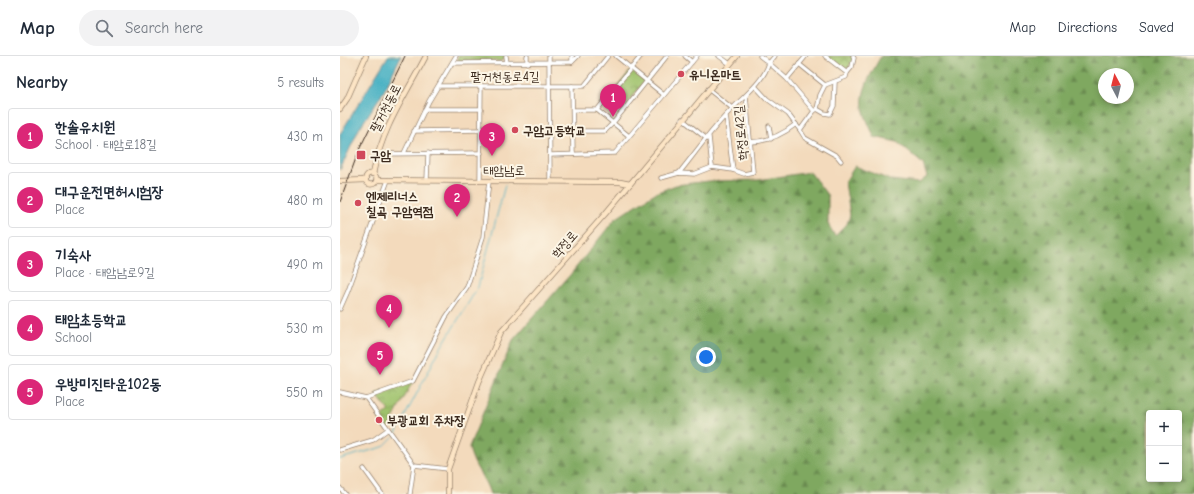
<!DOCTYPE html>
<html lang="en">
<head>
<meta charset="utf-8">
<style>
  body { margin:0; font-family:"Comic Neue","Poor Story",sans-serif; background:#f2f2f3; color:#1f2937 }
  .controls { position:absolute; right:12px; bottom:12px; display:grid; overflow:hidden; border-radius:4px; box-shadow:0 2px 6px #0003 }
  .controls button { width:36px; height:36px; display:grid; place-items:center; padding:0; border:0; border-bottom:1px solid #e0e1e3; background:#fff; color:#1f2937; font:20px sans-serif }
  .compass { position:absolute; left:758px; top:12px; width:36px; height:36px; border-radius:50%; background:#fff; box-shadow:0 2px 6px #0003; rotate:353deg }
  .you { position:absolute; left:366px; top:301px; width:14px; height:14px; margin:-10px; border:3px solid #fff; border-radius:50%; background:#1a73e8; box-shadow:0 0 0 6px #1a73e833 }
  .badge { display:grid; place-items:center; width:26px; height:26px; border-radius:50%; background:#db2777; color:#fff; font-size:13px; font-weight:700 }
  .pin { position:absolute; translate:-50% -33px; filter:drop-shadow(0 1px 2px #0008) }
  .pin::after { content:''; position:absolute; top:21px; width:14px; height:12px; background:inherit; clip-path:polygon(0 0,100% 0,50% 100%) }
  .list { margin:0; padding:0; list-style:none }
  h2 { display:flex; justify-content:space-between; align-items:center; height:52px; margin:0; padding:0 16px; font-size:17px }
  h2 small { font-size:13px; font-weight:400; color:#747a83 }
  .list li { display:grid; grid-template-columns:26px 1fr auto; gap:12px; align-items:center; box-sizing:border-box; height:56px; margin:0 8px 8px; padding:0 8px; border:1px solid #e0e1e3; border-radius:4px }
  .list b { display:block; font-size:15px; white-space:nowrap }
  .list p { margin:0; font-size:13px; white-space:nowrap; color:#747a83 }
  .list em { font-size:13px; font-style:normal; color:#747a83 }
  .icon { flex:none; width:22px; height:22px; fill:none; stroke:currentColor; stroke-width:2; stroke-linecap:round; stroke-linejoin:round }
  .map { position:relative; flex:none; width:854px; height:438px; overflow:hidden }
  header { display:flex; align-items:center; gap:24px; box-sizing:border-box; height:56px; padding:0 20px; background:#fff; border-bottom:1px solid #e0e1e3 }
  header strong { font-size:19px }
  nav { display:flex; gap:22px; margin-inline-start:auto; font-size:14px }
  .search { width:280px; height:36px; background:#f2f2f3; display:flex; align-items:center; gap:10px; box-sizing:border-box; padding:0 14px; border-radius:22px; color:#747a83; font-size:15px }
  main { display:flex }
  aside { flex:1; background:#fff }
  .map>svg:first-child { display:block }
  .forest { fill:url(#forest-firs); stroke:#5d693f; fill-rule:evenodd }
  .park { fill:url(#park-crowns); stroke:#6d7645 }
  .water { fill:#43afc2; stroke:#3f6c70 }
  .lines { fill:none; stroke-linecap:round; stroke-linejoin:round }
  .stream { stroke:#43afc2; stroke-width:1 }
  .street-casing { stroke:#97826d; stroke-width:5 }
  .secondary-casing { stroke:#97826d; stroke-width:6 }
  .street { stroke:#fff; stroke-width:3.5 }
  .secondary { stroke:#fde5c5; stroke-width:4.5 }
  .rail { stroke:#3b2a1e; stroke-width:1 }
  .poi-dot { fill:#d1495b; stroke:#fcf5e5; stroke-width:1.5 }
  .labels { text-anchor:middle; stroke-width:4; stroke-linejoin:round; paint-order:stroke }
  .poi-label { font-size:13px; font-weight:bold; fill:#3b2a1e; stroke:#fcf5e5; text-anchor:start }
  .street-label { font-size:13px; fill:#3b2a1e; stroke:#fcf5e5 }
</style>
</head>
<body>
<header>
<strong>Map</strong>
<div class="search"><svg class="icon" aria-label="search" viewBox="0 0 24 24"><circle cx="10" cy="10" r="6"/><path d="M15 15l6 6"/></svg>Search here</div>
<nav><a>Map</a><a>Directions</a><a>Saved</a></nav>
</header>
<main>
<aside>
<h2>Nearby<small>5 results</small></h2>
<ul class="list">
<li><span class="badge">1</span><div><b>한솔유치원</b><p>School · 태암로18길</p></div><em>430 m</em></li>
<li><span class="badge">2</span><div><b>대구운전면허시험장</b><p>Place</p></div><em>480 m</em></li>
<li><span class="badge">3</span><div><b>기숙사</b><p>Place · 태암남로9길</p></div><em>490 m</em></li>
<li><span class="badge">4</span><div><b>태암초등학교</b><p>School</p></div><em>530 m</em></li>
<li><span class="badge">5</span><div><b>우방미진타운102동</b><p>Place</p></div><em>550 m</em></li>
</ul>
</aside>
<div class="map">
<svg width="854" height="438" viewBox="0 0 854 438">
  <defs>
    <pattern id="forest-firs" width="22" height="20" patternUnits="userSpaceOnUse"><rect width="22" height="20" fill="#7fa860"/><path d="M5 1l3.5 6h-7zM16 11l3.5 6h-7z" fill="#69894f"/></pattern>
    <pattern id="park-crowns" width="20" height="18" patternUnits="userSpaceOnUse"><rect width="20" height="18" fill="#9fc26c"/><path d="M2 6a3 3 0 1 1 6 0M12 15a3 3 0 1 1 6 0" fill="none" stroke="#839e58"/></pattern>
  </defs>
  <rect width="100%" height="100%" fill="#fcf5e5"/>
  <filter id="ink" filterUnits="userSpaceOnUse"><feTurbulence type="fractalNoise" baseFrequency=".025" numOctaves="2"/><feDisplacementMap in="SourceGraphic" scale="8" xChannelSelector="R" yChannelSelector="G"/><feConvolveMatrix kernelMatrix="1 2 1 2 8 2 1 2 1" color-interpolation-filters="sRGB"/></filter>
  <filter id="wash" filterUnits="userSpaceOnUse"><feTurbulence type="fractalNoise" baseFrequency=".012" numOctaves="4" result="noise"/><feDisplacementMap in="SourceGraphic" scale="16" xChannelSelector="R" yChannelSelector="G"/><feGaussianBlur stdDeviation="0.9" result="paint"/><feColorMatrix in="noise" values="0 0 0 0 0 0 0 0 0 0 0 0 0 0 0 0 0 1.4 0 .05"/><feComposite in="paint" operator="in"/></filter>
  <g filter="url(#wash)">
    <rect width="100%" height="100%" fill="#f3dabc"/>
    <path class="forest" d="M 541,0 L 854,0 L 854,438 L 150,438 C 145,421 133,411 129,391 L 173,284 L 230,219 L 275,163 L 315,137 L 336,129 L 369,125 L 418,124 L 470,116 L 488,140 L 488,168 L 495,180 L 507,168 L 510,159 L 505,126 L 515,110 L 550,124 L 579,127 L 587,121 L 583,108 L 557,86 L 534,81 C 531,72 525,62 523,52 C 520,34 533,15 541,0 ZM 764,18 L 788,18 L 788,42 L 764,42 ZM 809,357 L 839,357 L 839,423 L 809,423 Z"/>
    <g class="park">
      <path d="M 118,0 L 165,0 L 165,2 L 161,5 L 120,5 L 117,3 Z"/>
      <path d="M 487,0 L 512,0 L 513,2 L 507,15 Z"/>
      <path d="M 291,14 L 305,25 L 285,50 L 271,38 Z"/>
      <path d="M 73,325 L 47,374 L 39,363 L 49,355 L 36,338 Z"/>
    </g>
    <path class="water" d="M 48,0 L 61,0 L 44,35 L 19,73 L 0,114 L 0,78 Z"/>
    <g class="lines">
      <g class="stream">
        <path d="M 55,379 L 100,293 L 138,231 L 165,129"/>
        <path d="M 0,403 L 43,391 L 53,381"/>
      </g>
    </g>
  </g>
  <g filter="url(#ink)">
    <g class="lines">
      <g class="street-casing">
        <g id="street">
          <path d="M 166,0 L 167,7"/>
          <path d="M 187,0 L 187,7"/>
          <path d="M 209,0 L 210,125"/>
          <path d="M 276,0 L 324,39"/>
          <path d="M 345,0 L 352,6"/>
          <path d="M 379,0 L 390,8"/>
          <path d="M 435,0 L 429,7 L 447,23 L 466,0"/>
          <path d="M 485,0 L 507,17 L 506,21 L 485,29"/>
          <path d="M 232,6 L 238,0"/>
          <path d="M 112,7 L 232,6 L 232,0"/>
          <path d="M 507,17 L 512,11 L 514,2 L 513,0"/>
          <path d="M 447,23 L 474,55 L 477,53 L 480,39 L 485,29 L 459,8"/>
          <path d="M 99,30 L 244,30 L 268,0"/>
          <path d="M 232,30 L 233,98"/>
          <path d="M 415,30 L 427,43 L 448,58 L 460,74 L 474,55"/>
          <path d="M 368,33 L 392,52"/>
          <path d="M 85,53 L 141,53"/>
          <path d="M 477,53 L 484,57 L 490,58 L 494,50 L 495,26"/>
          <path d="M 233,54 L 257,54 L 301,0"/>
          <path d="M 386,60 L 393,114"/>
          <path d="M 342,63 L 367,83"/>
          <path d="M 429,70 L 431,83"/>
          <path d="M 460,74 L 465,82 L 497,100 L 501,105"/>
          <path d="M 74,75 L 141,74"/>
          <path d="M 233,75 L 265,75 L 273,67 L 257,54"/>
          <path d="M 289,80 L 273,67 L 327,0"/>
          <path d="M 369,81 L 372,111"/>
          <path d="M 410,86 C 428,86 442,79 456,68"/>
          <path d="M 64,97 L 89,45 L 116,0"/>
          <path d="M 37,98 L 141,97"/>
          <path d="M 210,99 L 275,97 L 357,0"/>
          <path d="M 339,117 C 357,95 373,71 393,52 C 406,38 423,26 429,7 L 420,0"/>
          <path d="M 321,122 L 339,117 L 354,118 L 372,111 L 393,114 L 404,118 L 413,116 L 406,40"/>
          <path d="M 87,124 L 88,97"/>
          <path d="M 140,125 L 141,29"/>
          <path d="M 0,253 L 8,235 L 48,124"/>
          <path d="M 0,336 L 26,342 L 74,409 L 108,413"/>
          <path d="M 26,342 L 73,325 L 106,261 L 127,231 L 143,181 L 149,125"/>
          <path d="M 0,394 L 33,384 L 47,374"/>
          <path d="M 24,413 L 42,438"/>
          <path d="M 0,432 L 5,438"/>
          <path d="M 70,438 L 74,409"/>
        </g>
      </g>
      <g class="secondary-casing">
        <g id="secondary">
          <path d="M 0,53 L 7,43 L 26,0"/>
          <circle cx="31" cy="123" r="5.5"/>
          <path d="M 33,118 C 42,72 65,40 86,0"/>
          <path d="M 37,124 L 280,126 L 290,128"/>
          <path d="M 0,125 L 26,124"/>
          <path d="M 108,438 L 108,413 L 139,326 L 161,276 L 265,158 L 397,0"/>
        </g>
      </g>
      <use href="#street" class="street"/>
      <use href="#secondary" class="secondary"/>
      <path class="rail" d="M 0,146 L 19,94 L 65,0"/>
    </g>
  </g>
  <g class="poi-dot">
    <circle cx="341" cy="18" r="4"/>
    <circle cx="175" cy="74" r="4"/>
    <rect x="16" y="94" width="10" height="10" rx="2"/>
    <circle cx="18" cy="147" r="4"/>
    <circle cx="39" cy="364" r="4"/>
  </g>
  <g class="labels">
    <g class="poi-label">
      <text x="349" y="23">유니온마트</text>
      <text x="183" y="79">구암고등학교</text>
      <text x="30" y="104">구암</text>
      <text x="26" y="145">엔제리너스<tspan x="26" dy="15">칠곡 구암역점</tspan></text>
      <text x="47" y="369">부광교회 주차장</text>
    </g>
    <g class="street-label">
      <text x="165" y="25">팔거천동로4길</text>
      <text transform="translate(45 52) rotate(-63)" y="5">팔거천동로</text>
      <text transform="translate(400 77) rotate(-95)" y="5">학정로42길</text>
      <text x="164" y="119">태암남로</text>
      <text transform="translate(224 188) rotate(-49)" y="5">학정로</text>
    </g>
  </g>
</svg>
<div class="controls">
<button>+</button>
<button>−</button>
</div>
<svg class="compass" viewBox="-18 -18 36 36"><path d="M0-13l5 13h-10z" fill="#e53935"/><path d="M0 13l5-13h-10z" fill="#747a83"/></svg>
<div class="you"></div>
<div class="pin badge" style="left:273px;top:61px">1</div>
<div class="pin badge" style="left:117px;top:161px">2</div>
<div class="pin badge" style="left:152px;top:100px">3</div>
<div class="pin badge" style="left:49px;top:272px">4</div>
<div class="pin badge" style="left:40px;top:319px">5</div>
</div>
</main>
</body>
</html>
